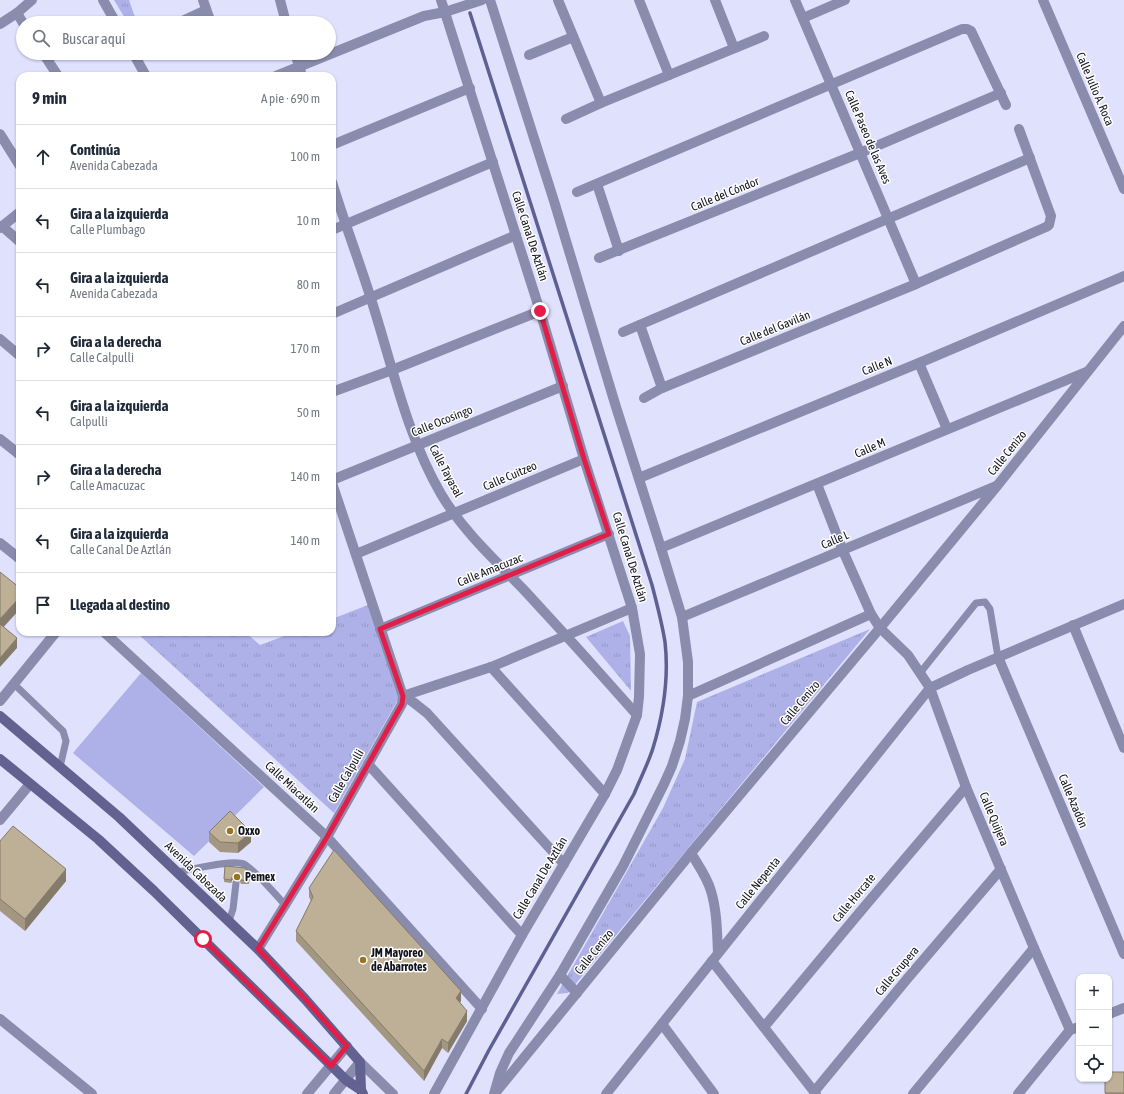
<!DOCTYPE html>
<html lang="es">
<head>
<meta charset="utf-8">
<style>
  body { margin:0; font-family:"Asap Condensed",sans-serif; background:#f6f6f7; color:#1f2937 }
  .controls { position:absolute; right:12px; bottom:12px; display:grid; overflow:hidden; border-radius:8px; box-shadow:0 1px 3px #0004 }
  .controls button { width:36px; height:36px; display:grid; place-items:center; padding:0; border:0; border-bottom:1px solid #e0e1e3; background:#fff; color:#1f2937; font:20px sans-serif }
  .stop { position:absolute; width:12px; height:12px; margin:-9px; border:3px solid #e11d48; border-radius:50%; background:#fff }
  .stop.end { background:#e11d48; border-color:#fff; box-shadow:0 1px 4px #0008 }
  .list { margin:0; padding:0; list-style:none }
  h2 { display:flex; justify-content:space-between; align-items:center; height:52px; margin:0; padding:0 16px; font-size:17px }
  h2 small { font-size:13px; font-weight:400; color:#747a83 }
  .list li { display:grid; grid-template-columns:26px 1fr auto; gap:12px; align-items:center; box-sizing:border-box; height:64px; padding:0 16px; border-top:1px solid #e0e1e3 }
  .list b { display:block; font-size:15px; white-space:nowrap }
  .list p { margin:0; font-size:13px; white-space:nowrap; color:#747a83 }
  .list em { font-size:13px; font-style:normal; color:#747a83 }
  .icon { flex:none; width:22px; height:22px; fill:none; stroke:currentColor; stroke-width:2; stroke-linecap:round; stroke-linejoin:round }
  .map { position:relative; flex:none; width:1124px; height:1094px; overflow:hidden }
  .search { position:absolute; background:#fff; box-shadow:0 1px 3px #0004; left:16px; top:16px; width:320px; height:44px; display:flex; align-items:center; gap:10px; box-sizing:border-box; padding:0 14px; border-radius:22px; color:#747a83; font-size:15px }
  .panel { position:absolute; background:#fff; box-shadow:0 1px 3px #0004; left:16px; top:72px; width:320px; height:564px; border-radius:12px }
  .map>svg:first-child { display:block }
  .green { fill:#aeb1e8 }
  .park { fill:url(#park-tufts) }
  .lines { fill:none; stroke-linecap:round; stroke-linejoin:round }
  .stream { stroke:#5e5f93; stroke-width:3.5 }
  .service { stroke:#8a8cad; stroke-width:7 }
  .minor { stroke:#8a8cad; stroke-width:10 }
  .tertiary { stroke:#8a8cad; stroke-width:10 }
  .secondary { stroke:#616290; stroke-width:10 }
  .wall { fill:#a39782 }
  .shaded-wall { fill:#847b6a }
  .building { fill:#bdb097; stroke:#847b6a }
  .route { stroke:#e11d48; stroke-width:5 }
  .poi-dot { fill:#99741f; stroke:#fff; stroke-width:1.5 }
  .labels { text-anchor:middle; stroke-width:3; stroke-linejoin:round; paint-order:stroke }
  .street-label { font-size:12px; fill:#12131c; stroke:#fff }
  .poi-label { font-size:12px; font-weight:bold; fill:#12131c; stroke:#fff; text-anchor:start }
</style>
</head>
<body>
<div class="map">
<svg width="1124" height="1094" viewBox="0 0 1124 1094">
  <defs>
    <pattern id="park-tufts" width="24" height="20" patternUnits="userSpaceOnUse"><rect width="24" height="20" fill="#aeb1e8"/><path d="M3 7l-1-3M5 7V3M7 7l1-3M15 17l-1-3M17 17v-4M19 17l1-3" fill="none" stroke="#9597c6"/></pattern>
  </defs>
  <rect width="100%" height="100%" fill="#dfe1fd"/>
  <path class="green" d="M 141,673 L 264,787 L 194,856 L 73,753 Z"/>
  <g class="park">
    <path d="M 114,0 L 129,0 L 137,23 L 128,23 Z"/>
    <path d="M 368,605 L 399,698 L 334,813 L 136,632 L 245,632 L 260,645 L 295,632 L 332,632 L 332,619 Z"/>
    <path d="M 623,621 L 630,636 L 631,691 L 586,637 Z"/>
    <path d="M 870,629 L 568,993 L 557,994 L 663,808 L 685,759 L 697,702 Z"/>
  </g>
  <g class="lines">
    <path class="stream" d="M 466,1094 L 489,1050 L 634,794 C 640,779 648,764 653,748 C 663,715 669,677 665,642 C 662,623 657,604 652,585 L 470,13"/>
    <g class="service">
      <path d="M 920,673 L 976,603 L 985,602 L 990,609 L 998,657"/>
      <path d="M 14,684 L 63,731 L 66,741 L 60,767"/>
      <path d="M 177,872 C 191,870 233,859 244,864 C 256,871 276,895 286,906"/>
      <path d="M 229,921 L 233,909 L 236,883"/>
    </g>
    <g class="minor">
      <path d="M 103,0 L 116,23"/>
      <path d="M 203,0 L 211,23"/>
      <path d="M 280,0 L 286,23"/>
      <path d="M 490,0 L 554,201 L 616,407 L 661,548 L 682,617 L 688,662 L 688,696 L 685,719 L 680,741 L 672,766 L 664,784 L 623,866 L 560,975 L 509,1053 L 500,1073 L 494,1094"/>
      <path d="M 558,0 L 601,103"/>
      <path d="M 639,0 L 669,75"/>
      <path d="M 715,0 L 734,48"/>
      <path d="M 795,0 L 916,284"/>
      <path d="M 17,13 L 23,23"/>
      <path d="M 803,18 L 845,0"/>
      <path d="M 178,23 L 206,10"/>
      <path d="M 0,24 L 17,13 L 32,0"/>
      <path d="M 43,53 L 58,76"/>
      <path d="M 133,53 L 146,76"/>
      <path d="M 295,53 L 302,76"/>
      <path d="M 529,55 L 573,37"/>
      <path d="M 276,76 L 424,16 L 445,12 L 482,0"/>
      <path d="M 566,119 L 601,103 L 764,36"/>
      <path d="M 0,134 L 20,166"/>
      <path d="M 332,145 L 470,88"/>
      <path d="M 332,182 C 344,222 359,260 371,299 C 392,364 406,434 441,494 C 463,531 495,560 525,591 C 563,632 600,673 637,715"/>
      <path d="M 597,184 L 619,251"/>
      <path d="M 577,192 L 962,29 L 967,29 L 971,31 L 1006,105"/>
      <path d="M 2,226 L 20,242"/>
      <path d="M 0,228 L 20,212"/>
      <path d="M 332,230 L 493,162"/>
      <path d="M 599,258 L 860,153 L 1001,93"/>
      <path d="M 332,314 L 516,235"/>
      <path d="M 640,325 L 662,388"/>
      <path d="M 623,332 L 1030,158"/>
      <path d="M 0,339 L 20,356"/>
      <path d="M 919,363 L 947,429"/>
      <path d="M 332,392 L 392,370 L 540,311"/>
      <path d="M 644,398 L 662,388 L 916,284 L 1046,227 L 1049,225 L 1051,216 L 1019,129"/>
      <path d="M 0,439 L 20,455"/>
      <path d="M 639,478 L 919,363 L 1124,276"/>
      <path d="M 332,480 L 563,386"/>
      <path d="M 817,484 L 843,551 L 871,614 L 880,628 L 908,655 L 930,688 L 966,787 L 1034,948 L 1070,1030"/>
      <path d="M 0,543 L 20,559"/>
      <path d="M 661,548 L 1086,372"/>
      <path d="M 356,554 L 584,459"/>
      <path d="M 682,617 L 996,486"/>
      <path d="M 1073,625 L 1124,748"/>
      <path d="M 380,629 L 609,534"/>
      <path d="M 104,632 L 327,837 L 482,1009"/>
      <path d="M 998,657 L 1124,954"/>
      <path d="M 491,667 L 605,794"/>
      <path d="M 403,696 L 491,667 L 632,608"/>
      <path d="M 403,696 L 413,702 L 427,713 L 564,864"/>
      <path d="M 688,696 L 871,614"/>
      <path d="M 0,701 L 56,632"/>
      <path d="M 368,764 L 522,935"/>
      <path d="M 0,820 L 30,784"/>
      <path d="M 691,853 C 698,865 707,877 711,891 C 717,911 717,932 718,953"/>
      <path d="M 258,949 L 327,837 L 402,704 L 403,696 L 332,483"/>
      <path d="M 712,961 L 816,1094"/>
      <path d="M 560,975 L 577,993"/>
      <path d="M 1109,1014 L 1124,1008"/>
      <path d="M 0,1019 L 92,1094"/>
      <path d="M 662,1024 L 714,1094"/>
      <path d="M 764,1027 L 865,906 L 966,787"/>
      <path d="M 496,1092 L 691,853 L 880,628 L 997,486 L 1124,326"/>
      <path d="M 814,1092 L 907,979 L 1001,869"/>
      <path d="M 307,1094 L 347,1046"/>
      <path d="M 334,1094 L 360,1062 L 393,1094"/>
      <path d="M 434,1094 L 522,935 L 605,794 L 617,770 L 637,715 L 639,697 L 640,654 L 632,608 L 584,459 L 540,311 L 441,0"/>
      <path d="M 606,1094 L 930,688 L 968,670 L 1124,604"/>
      <path d="M 913,1094 L 1034,948"/>
      <path d="M 1018,1094 L 1070,1030 L 1079,1027"/>
    </g>
    <path class="tertiary" d="M 1043,0 L 1124,189"/>
    <g class="secondary">
      <path d="M 0,716 L 119,817 L 258,949 L 305,999 L 360,1062 L 361,1090 L 363,1094"/>
      <path d="M 0,759 L 98,839 L 154,891 L 346,1080 L 361,1090"/>
    </g>
  </g>
  <g class="wall">
    <path d="M 209,832 L 251,842 L 238,853 L 220,852 L 209,842 Z"/>
    <path d="M 0,841 L 66,881 L 25,931 L 0,911 Z"/>
    <path d="M 225,866 L 250,872 L 249,884 L 241,884 L 239,879 L 236,878 L 232,880 L 231,883 L 224,882 Z"/>
    <path d="M 309,888 L 461,1001 L 460,1002 L 467,1021 L 448,1053 L 442,1048 L 424,1081 L 296,941 L 296,931 L 311,901 L 309,897 Z"/>
    <path d="M 1124,1072 L 1124,1094 L 1105,1094 L 1105,1079 Z"/>
  </g>
  <g class="shaded-wall">
    <path d="M 20,597 L 20,609 L 0,631 L 0,619 Z"/>
    <path d="M 17,638 L 17,648 L 0,667 L 0,658 Z"/>
    <path d="M 251,832 L 251,842 L 238,853 L 238,843 Z"/>
    <path d="M 66,869 L 66,881 L 25,931 L 25,919 Z"/>
    <path d="M 236,875 L 236,878 L 232,880 L 231,883 L 231,880 L 232,877 Z"/>
    <path d="M 461,991 L 461,1001 L 456,1007 L 456,998 Z"/>
    <path d="M 467,1011 L 467,1021 L 448,1053 L 448,1043 Z"/>
    <path d="M 442,1039 L 442,1048 L 424,1081 L 424,1071 Z"/>
  </g>
  <g class="building">
    <path d="M 0,572 L 20,588 L 20,597 L 0,619 Z"/>
    <path d="M 0,624 L 17,638 L 0,658 Z"/>
    <path d="M 230,811 L 251,832 L 238,843 L 220,842 L 209,832 Z"/>
    <path d="M 13,826 L 66,869 L 25,919 L 0,899 L 0,841 Z"/>
    <path d="M 334,850 L 461,991 L 456,998 L 467,1011 L 448,1043 L 442,1039 L 424,1071 L 296,931 L 313,897 L 309,888 Z"/>
    <path d="M 225,866 L 245,868 L 250,872 L 249,881 L 241,880 L 239,876 L 236,875 L 232,877 L 231,880 L 224,879 Z"/>
    <path d="M 1109,1072 L 1124,1072 L 1124,1093 L 1105,1093 L 1105,1079 L 1109,1079 Z"/>
  </g>
  <g class="lines">
    <path class="route" d="M 203,939 L 331,1066 L 347,1046 L 305,999 L 258,949 L 327,837 L 402,704 L 403,696 L 380,629 L 609,534 L 584,459 L 540,311"/>
  </g>
  <g class="poi-dot">
    <circle cx="230" cy="831" r="4"/>
    <circle cx="237" cy="877" r="4"/>
    <circle cx="363" cy="960" r="4"/>
  </g>
  <g class="labels">
    <g class="street-label">
      <text transform="translate(1095 89) rotate(67)" y="4">Calle Julio A. Roca</text>
      <text transform="translate(868 137) rotate(67)" y="4">Calle Paseo de las Aves</text>
      <text transform="translate(725 194) rotate(-22)" y="4">Calle del Cóndor</text>
      <text transform="translate(530 236) rotate(72)" y="4">Calle Canal De Aztlán</text>
      <text transform="translate(775 328) rotate(-22)" y="4">Calle del Gavilán</text>
      <text transform="translate(877 366) rotate(-22)" y="4">Calle N</text>
      <text transform="translate(442 421) rotate(-22)" y="4">Calle Ocosingo</text>
      <text transform="translate(870 448) rotate(-23)" y="4">Calle M</text>
      <text transform="translate(1007 453) rotate(-51)" y="4">Calle Cenizo</text>
      <text transform="translate(446 471) rotate(62)" y="4">Calle Tayasal</text>
      <text transform="translate(510 476) rotate(-23)" y="4">Calle Cuitzeo</text>
      <text transform="translate(835 540) rotate(-23)" y="4">Calle L</text>
      <text transform="translate(630 557) rotate(73)" y="4">Calle Canal De Aztlán</text>
      <text transform="translate(490 570) rotate(-22)" y="4">Calle Amacuzac</text>
      <text transform="translate(800 703) rotate(-50)" y="4">Calle Cenizo</text>
      <text transform="translate(346 776) rotate(-60)" y="4">Calle Calpulli</text>
      <text transform="translate(292 787) rotate(43)" y="4">Calle Miacatlán</text>
      <text transform="translate(1073 801) rotate(67)" y="4">Calle Azadón</text>
      <text transform="translate(994 819) rotate(67)" y="4">Calle Quijera</text>
      <text transform="translate(196 872) rotate(44)" y="4">Avenida Cabezada</text>
      <text transform="translate(540 878) rotate(-59)" y="4">Calle Canal De Aztlán</text>
      <text transform="translate(758 883) rotate(-51)" y="4">Calle Nepenta</text>
      <text transform="translate(854 898) rotate(-50)" y="4">Calle Horcate</text>
      <text transform="translate(594 952) rotate(-51)" y="4">Calle Cenizo</text>
      <text transform="translate(897 971) rotate(-50)" y="4">Calle Grupera</text>
    </g>
    <g class="poi-label">
      <text x="238" y="835">Oxxo</text>
      <text x="245" y="881">Pemex</text>
      <text x="371" y="957">JM Mayoreo<tspan x="371" dy="14">de Abarrotes</tspan></text>
    </g>
  </g>
</svg>
<div class="controls">
<button>+</button>
<button>−</button>
<button><svg class="icon" aria-label="locate" viewBox="0 0 24 24"><circle cx="12" cy="12" r="6"/><path d="M12 2v4M12 18v4M2 12h4M18 12h4"/></svg></button>
</div>
<div class="stop" style="left:203px;top:939px"></div>
<div class="stop end" style="left:540px;top:311px"></div>
<div class="search"><svg class="icon" aria-label="search" viewBox="0 0 24 24"><circle cx="10" cy="10" r="6"/><path d="M15 15l6 6"/></svg>Buscar aquí</div>
<section class="panel">
<h2>9 min<small>A pie · 690 m</small></h2>
<ul class="list">
<li><svg class="icon" aria-label="ahead" viewBox="0 0 24 24"><path d="M12 20V5M6 11l6-6 6 6"/></svg><div><b>Continúa</b><p>Avenida Cabezada</p></div><em>100 m</em></li>
<li><svg class="icon" aria-label="left" viewBox="0 0 24 24"><path d="M17 20v-9H6M10 6l-5 5 5 5"/></svg><div><b>Gira a la izquierda</b><p>Calle Plumbago</p></div><em>10 m</em></li>
<li><svg class="icon" aria-label="left" viewBox="0 0 24 24"><path d="M17 20v-9H6M10 6l-5 5 5 5"/></svg><div><b>Gira a la izquierda</b><p>Avenida Cabezada</p></div><em>80 m</em></li>
<li><svg class="icon" aria-label="right" viewBox="0 0 24 24"><path d="M7 20v-9h11M14 6l5 5-5 5"/></svg><div><b>Gira a la derecha</b><p>Calle Calpulli</p></div><em>170 m</em></li>
<li><svg class="icon" aria-label="left" viewBox="0 0 24 24"><path d="M17 20v-9H6M10 6l-5 5 5 5"/></svg><div><b>Gira a la izquierda</b><p>Calpulli</p></div><em>50 m</em></li>
<li><svg class="icon" aria-label="right" viewBox="0 0 24 24"><path d="M7 20v-9h11M14 6l5 5-5 5"/></svg><div><b>Gira a la derecha</b><p>Calle Amacuzac</p></div><em>140 m</em></li>
<li><svg class="icon" aria-label="left" viewBox="0 0 24 24"><path d="M17 20v-9H6M10 6l-5 5 5 5"/></svg><div><b>Gira a la izquierda</b><p>Calle Canal De Aztlán</p></div><em>140 m</em></li>
<li><svg class="icon" aria-label="arrive" viewBox="0 0 24 24"><path d="M6 21V4h12l-3 4 3 4H6"/></svg><div><b>Llegada al destino</b></div></li>
</ul>
</section>
</div>
</body>
</html>
